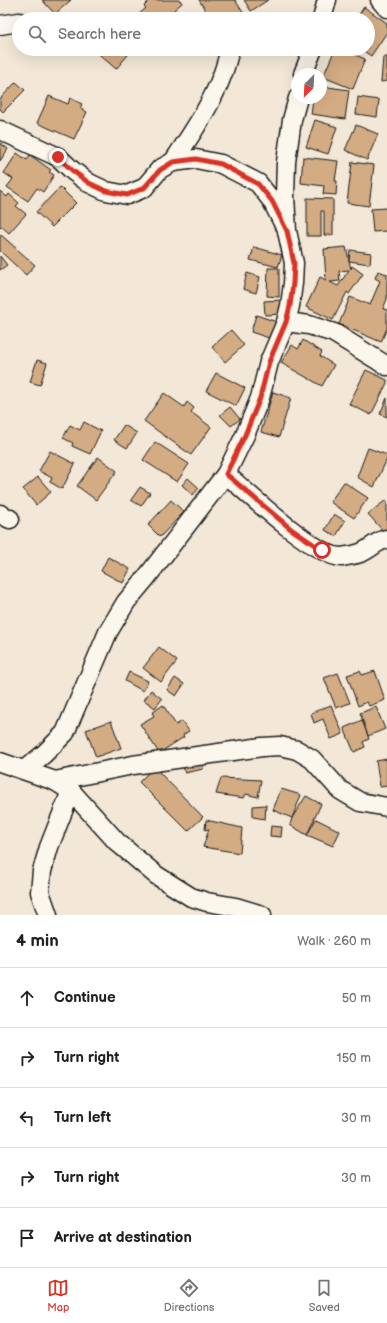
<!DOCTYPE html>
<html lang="en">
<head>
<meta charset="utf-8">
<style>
  body { margin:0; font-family:"Balsamiq Sans",sans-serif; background:#f2f2f2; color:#202124 }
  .compass { position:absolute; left:291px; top:68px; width:36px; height:36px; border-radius:50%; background:#fff; box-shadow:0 4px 16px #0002; rotate:204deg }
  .stop { position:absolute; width:12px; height:12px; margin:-9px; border:3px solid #d93025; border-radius:50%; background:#fff }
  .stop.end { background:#d93025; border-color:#fff; box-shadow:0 1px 4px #0008 }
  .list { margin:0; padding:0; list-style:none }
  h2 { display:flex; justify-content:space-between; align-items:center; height:52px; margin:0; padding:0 16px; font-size:17px }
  h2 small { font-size:13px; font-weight:400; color:#757577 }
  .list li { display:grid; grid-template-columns:26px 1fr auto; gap:12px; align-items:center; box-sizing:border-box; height:60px; padding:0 16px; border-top:1px solid #e0e0e0 }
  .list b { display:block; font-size:15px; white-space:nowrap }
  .list em { font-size:13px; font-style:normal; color:#757577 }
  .icon { flex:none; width:22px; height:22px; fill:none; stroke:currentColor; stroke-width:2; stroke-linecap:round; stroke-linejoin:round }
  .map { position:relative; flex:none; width:387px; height:915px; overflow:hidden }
  .search { position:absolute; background:#fff; box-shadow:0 4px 16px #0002; left:12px; right:12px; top:12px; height:44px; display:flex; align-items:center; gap:10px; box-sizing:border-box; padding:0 14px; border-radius:22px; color:#757577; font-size:15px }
  .sheet { height:352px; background:#fff }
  nav { display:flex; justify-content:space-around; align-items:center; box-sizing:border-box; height:56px; border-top:1px solid #e0e0e0; background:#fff; font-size:11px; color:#757577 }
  nav a { display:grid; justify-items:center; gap:2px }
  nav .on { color:#d93025 }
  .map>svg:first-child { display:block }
  .building { fill:#d3ac84; stroke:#1c1c1c; fill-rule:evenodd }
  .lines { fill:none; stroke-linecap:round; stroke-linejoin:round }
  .minor-casing { stroke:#1c1c1c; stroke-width:21 }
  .minor { stroke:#fbf7ec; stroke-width:18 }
  .route { stroke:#d93025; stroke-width:5 }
</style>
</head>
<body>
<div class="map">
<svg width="387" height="915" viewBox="0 0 387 915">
  <rect width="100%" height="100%" fill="#f3e8d7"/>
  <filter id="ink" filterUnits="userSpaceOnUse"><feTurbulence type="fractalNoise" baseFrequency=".025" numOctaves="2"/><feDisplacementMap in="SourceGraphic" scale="8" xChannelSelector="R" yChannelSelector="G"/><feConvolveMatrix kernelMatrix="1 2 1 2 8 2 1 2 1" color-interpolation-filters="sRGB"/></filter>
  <g filter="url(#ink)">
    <g class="building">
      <path d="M 42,0 L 71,0 L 55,14 Z"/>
      <path d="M 150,0 L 180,0 L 182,3 L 174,10 L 179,15 L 174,19 L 168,19 L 167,17 L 165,19 L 140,19 L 137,16 L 146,8 L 144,6 Z"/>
      <path d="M 199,0 L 235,0 L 246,17 L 242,19 L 211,19 Z"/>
      <path d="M 244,0 L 268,0 L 251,11 Z"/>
      <path d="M 364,7 L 387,23 L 387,32 L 371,56 L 361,49 L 368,49 L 368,19 L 356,19 Z"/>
      <path d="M 93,49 L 133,49 L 116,69 Z"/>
      <path d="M 335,49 L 341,49 L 365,59 L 353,89 L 323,77 Z"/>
      <path d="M 383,57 L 387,57 L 387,81 L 381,82 Z"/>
      <path d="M 16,82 L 25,90 L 3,112 L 0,109 L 0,99 Z"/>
      <path d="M 321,86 L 349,90 L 345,119 L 311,114 L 313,98 L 321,98 Z"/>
      <path d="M 49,96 L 68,104 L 70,98 L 82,104 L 80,108 L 87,112 L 74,139 L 37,123 Z"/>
      <path d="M 358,97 L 379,100 L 377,117 L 356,114 Z"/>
      <path d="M 315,120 L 337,127 L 328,154 L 306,147 Z"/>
      <path d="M 356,125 L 378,134 L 367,160 L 345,150 Z"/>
      <path d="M 0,143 L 8,149 L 0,161 Z"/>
      <path d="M 17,153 L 27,160 L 30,155 L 51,170 L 49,172 L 54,175 L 43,192 L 37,188 L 28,201 L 7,187 L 13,179 L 4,173 Z"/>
      <path d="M 303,157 L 338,161 L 335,181 L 337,181 L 336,195 L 323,194 L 324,186 L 301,183 Z"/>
      <path d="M 352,162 L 374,165 L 369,206 L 347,203 Z"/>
      <path d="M 60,187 L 76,203 L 52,227 L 36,212 Z"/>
      <path d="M 0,191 L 7,197 L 9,194 L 19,203 L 16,206 L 26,214 L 9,233 L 1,226 L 0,227 Z"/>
      <path d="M 307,198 L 333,199 L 333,235 L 324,235 L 324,211 L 321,211 L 321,236 L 307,236 Z"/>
      <path d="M 387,208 L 387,231 L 373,232 L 371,209 Z"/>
      <path d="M 0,234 L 35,265 L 26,275 L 0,251 Z"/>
      <path d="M 254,247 L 282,255 L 278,267 L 250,260 Z"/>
      <path d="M 346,247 L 351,269 L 352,266 L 363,274 L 349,294 L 347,292 L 333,320 L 306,307 L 320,277 L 326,280 L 324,249 ZM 349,270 L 338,286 L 330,282 L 340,281 L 339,271 Z"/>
      <path d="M 350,250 L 371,253 L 370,264 L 349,261 Z"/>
      <path d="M 0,256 L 7,265 L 0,270 Z"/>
      <path d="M 268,268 L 279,268 L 279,297 L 267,296 Z"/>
      <path d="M 378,271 L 387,274 L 387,299 L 383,309 L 387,310 L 387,328 L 381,342 L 339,324 L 350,297 L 370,305 L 380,281 L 375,278 Z"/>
      <path d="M 247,273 L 260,277 L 256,293 L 243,289 Z"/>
      <path d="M 282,300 L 282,314 L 265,315 L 264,301 Z"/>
      <path d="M 256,315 L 277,322 L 272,339 L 251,332 Z"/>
      <path d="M 231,330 L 244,345 L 225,362 L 212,347 Z"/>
      <path d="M 303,340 L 322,352 L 320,356 L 334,365 L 322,386 L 281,363 L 292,345 L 298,349 Z"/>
      <path d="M 37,360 L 47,363 L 40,385 L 30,382 Z"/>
      <path d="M 366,370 L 387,380 L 387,383 L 371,415 L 349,404 Z"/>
      <path d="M 216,373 L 245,388 L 236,406 L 206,391 Z"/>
      <path d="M 273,392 L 291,398 L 279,437 L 261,432 Z"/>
      <path d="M 164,393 L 184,407 L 187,402 L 194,408 L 191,412 L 211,427 L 191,455 L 144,421 Z"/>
      <path d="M 387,398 L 387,417 L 380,414 Z"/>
      <path d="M 230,407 L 240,419 L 231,426 L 220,415 Z"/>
      <path d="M 84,422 L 101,431 L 90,454 L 72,446 L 73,443 L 63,438 L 70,425 L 80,430 Z"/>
      <path d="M 124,425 L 137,433 L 127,448 L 114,440 Z"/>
      <path d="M 155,442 L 189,464 L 177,482 L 143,460 Z"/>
      <path d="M 368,448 L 387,455 L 387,459 L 374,487 L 357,477 Z"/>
      <path d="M 50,451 L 75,464 L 62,489 L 50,482 L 52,478 L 39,471 Z"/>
      <path d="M 98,457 L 117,471 L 96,500 L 77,486 Z"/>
      <path d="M 38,477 L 51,492 L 36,505 L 23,489 Z"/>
      <path d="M 188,478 L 199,488 L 193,495 L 182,485 Z"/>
      <path d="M 344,482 L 368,498 L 354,518 L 330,502 Z"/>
      <path d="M 140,487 L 150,493 L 141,506 L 131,500 Z"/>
      <path d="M 171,500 L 184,512 L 160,537 L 148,525 Z"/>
      <path d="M 386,500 L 387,502 L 387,530 L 384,532 L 368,514 Z"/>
      <path d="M 334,514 L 345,521 L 336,536 L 325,530 Z"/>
      <path d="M 108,557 L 130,569 L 123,583 L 101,571 Z"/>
      <path d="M 159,647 L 177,661 L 161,682 L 143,668 Z"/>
      <path d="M 360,671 L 362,675 L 375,671 L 385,700 L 369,706 L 367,702 L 358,706 L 347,675 Z"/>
      <path d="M 129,672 L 148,681 L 143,691 L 125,681 Z"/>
      <path d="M 338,673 L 350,703 L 336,708 L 324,678 Z"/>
      <path d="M 175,678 L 184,684 L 176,696 L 167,690 Z"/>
      <path d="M 151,690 L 162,699 L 155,708 L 144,700 Z"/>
      <path d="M 163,705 L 176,725 L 182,721 L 189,731 L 183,735 L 184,737 L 159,753 L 140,724 L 154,716 L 152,713 Z"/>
      <path d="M 331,705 L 343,734 L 331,739 L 323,719 L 314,723 L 311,713 Z"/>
      <path d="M 376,707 L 385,729 L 368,736 L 360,713 Z"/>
      <path d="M 362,720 L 369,739 L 363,742 L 365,747 L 354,752 L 344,728 Z"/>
      <path d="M 111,721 L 121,748 L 96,757 L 86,730 Z"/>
      <path d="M 201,759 L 203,769 L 185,773 L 182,763 Z"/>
      <path d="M 387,759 L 387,786 L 380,787 L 376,761 Z"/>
      <path d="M 154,767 L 203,817 L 188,831 L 139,782 Z"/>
      <path d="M 221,778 L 261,780 L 258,797 L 246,794 L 244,798 L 216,794 Z"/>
      <path d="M 281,789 L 301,795 L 292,818 L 273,810 Z"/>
      <path d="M 306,796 L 321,804 L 307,835 L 290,825 L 292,818 Z"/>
      <path d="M 266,805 L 265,819 L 253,817 L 253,806 Z"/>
      <path d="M 316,819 L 340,831 L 333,846 L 307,835 Z"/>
      <path d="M 206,820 L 242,828 L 240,853 L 203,847 L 209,829 L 205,830 Z"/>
      <path d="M 271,826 L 282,827 L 281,837 L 270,836 Z"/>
    </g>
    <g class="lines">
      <g class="minor-casing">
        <g id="minor">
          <path d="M 380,0 L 387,8"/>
          <path d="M 322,19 L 327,0"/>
          <path d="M 0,25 L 19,22"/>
          <path d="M 303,74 L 313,49"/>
          <path d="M 0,130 L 58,157 L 73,171 L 89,183 L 106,191 L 127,195 L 144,188 L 160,169 L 173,162 L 196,159 L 221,164 L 258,183 L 272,201 L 283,223"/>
          <path d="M 173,162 C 191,135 212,104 223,73 C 226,65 228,57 230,49"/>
          <path d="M 286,322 L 309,325 L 334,333 L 387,366"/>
          <path d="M 226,474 C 246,492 317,558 342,557 C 347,556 355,555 360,553 C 370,550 377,540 387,539"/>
          <path d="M 0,514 L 10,519"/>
          <path d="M 0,762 L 55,781 L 71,791 L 117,842 L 156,875 L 191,897 L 207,902 L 236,907 L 262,915"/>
          <path d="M 24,770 L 44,754 L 65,733 L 108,632 L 126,602 L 146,578 L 226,474 L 245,435 L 260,398 L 269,362 L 286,322 L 290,306 L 293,283 L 294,263 L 287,231 L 285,196 L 286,162 L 292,120 L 298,98"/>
          <path d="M 55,781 L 133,765 L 262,747 L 280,746 L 297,750 L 312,759 L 340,790 L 360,802 L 387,807"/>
          <path d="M 48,915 L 40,892 L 42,871 L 49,847 L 71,791"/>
        </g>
      </g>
      <use href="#minor" class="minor"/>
    </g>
  </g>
  <g class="lines" filter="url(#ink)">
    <path class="route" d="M 58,157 L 73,171 L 89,183 L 106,191 L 127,195 L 144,188 L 160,170 L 173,162 L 196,159 L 221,164 L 258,184 L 272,201 L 287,231 L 294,263 L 293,283 L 290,306 L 286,322 L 269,362 L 260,398 L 245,435 L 226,474 L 291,529 L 322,550"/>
  </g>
</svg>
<svg class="compass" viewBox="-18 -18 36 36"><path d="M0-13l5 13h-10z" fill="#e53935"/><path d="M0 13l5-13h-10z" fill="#757577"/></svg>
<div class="stop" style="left:322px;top:550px"></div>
<div class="stop end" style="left:58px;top:157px"></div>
<div class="search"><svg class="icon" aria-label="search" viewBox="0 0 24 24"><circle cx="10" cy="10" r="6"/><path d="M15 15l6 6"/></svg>Search here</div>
</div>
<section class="sheet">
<h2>4 min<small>Walk · 260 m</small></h2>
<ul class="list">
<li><svg class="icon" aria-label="ahead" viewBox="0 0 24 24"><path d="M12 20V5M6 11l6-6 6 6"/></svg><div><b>Continue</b></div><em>50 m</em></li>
<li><svg class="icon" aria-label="right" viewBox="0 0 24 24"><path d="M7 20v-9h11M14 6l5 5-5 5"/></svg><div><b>Turn right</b></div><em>150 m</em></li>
<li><svg class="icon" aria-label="left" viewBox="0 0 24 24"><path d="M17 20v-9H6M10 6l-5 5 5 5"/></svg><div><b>Turn left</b></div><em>30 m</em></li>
<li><svg class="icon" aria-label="right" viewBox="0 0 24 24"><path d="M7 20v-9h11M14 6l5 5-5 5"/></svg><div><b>Turn right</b></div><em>30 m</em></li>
<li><svg class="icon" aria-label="arrive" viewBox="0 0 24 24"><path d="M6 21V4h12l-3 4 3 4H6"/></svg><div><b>Arrive at destination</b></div></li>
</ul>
</section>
<nav>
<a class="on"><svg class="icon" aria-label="map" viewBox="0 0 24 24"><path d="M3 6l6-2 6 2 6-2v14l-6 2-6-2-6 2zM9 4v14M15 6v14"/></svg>Map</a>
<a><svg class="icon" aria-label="directions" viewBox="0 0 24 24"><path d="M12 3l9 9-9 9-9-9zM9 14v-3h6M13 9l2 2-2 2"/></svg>Directions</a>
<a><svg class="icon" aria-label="saved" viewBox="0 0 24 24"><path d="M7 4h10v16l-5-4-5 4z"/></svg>Saved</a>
</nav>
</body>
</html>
